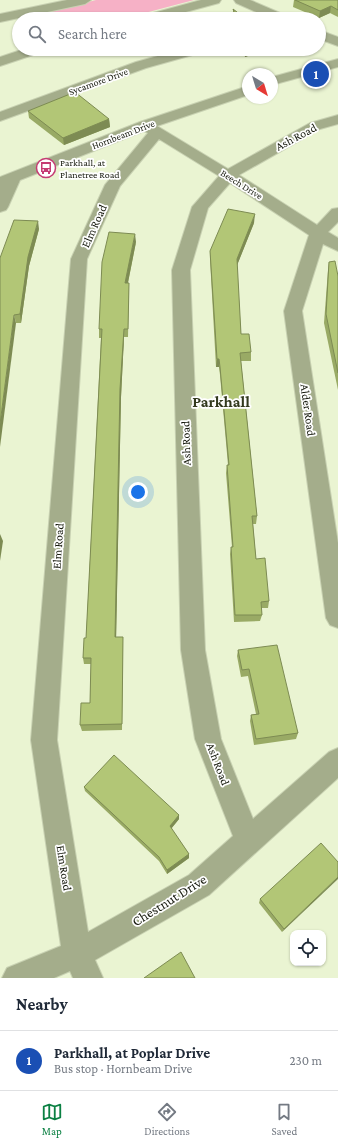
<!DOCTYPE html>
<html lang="en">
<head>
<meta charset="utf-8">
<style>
  body { margin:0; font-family:"Crimson Pro",serif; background:#f6f6f7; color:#1f2937 }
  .controls { position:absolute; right:12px; bottom:12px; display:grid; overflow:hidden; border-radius:8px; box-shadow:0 1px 3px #0004 }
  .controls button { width:36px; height:36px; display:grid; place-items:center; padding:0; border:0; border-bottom:1px solid #e0e1e3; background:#fff; color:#1f2937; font:20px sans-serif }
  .compass { position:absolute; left:242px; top:68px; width:36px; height:36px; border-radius:50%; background:#fff; box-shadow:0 1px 3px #0004; rotate:142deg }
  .you { position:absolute; left:138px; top:492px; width:14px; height:14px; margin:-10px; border:3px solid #fff; border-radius:50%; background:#1a73e8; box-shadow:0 0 0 6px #1a73e833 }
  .badge { display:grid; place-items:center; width:26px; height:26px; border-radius:50%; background:#0b8043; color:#fff; font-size:13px; font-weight:700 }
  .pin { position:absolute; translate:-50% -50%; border:2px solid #fff; box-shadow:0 1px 4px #0006 }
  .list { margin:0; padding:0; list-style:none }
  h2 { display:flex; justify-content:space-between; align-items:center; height:52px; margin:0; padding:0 16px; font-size:17px }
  h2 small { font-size:13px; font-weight:400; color:#747a83 }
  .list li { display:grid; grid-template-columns:26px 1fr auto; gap:12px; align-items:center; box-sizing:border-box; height:60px; padding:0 16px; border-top:1px solid #e0e1e3 }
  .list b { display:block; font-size:15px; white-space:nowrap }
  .list p { margin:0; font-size:13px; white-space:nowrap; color:#747a83 }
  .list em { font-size:13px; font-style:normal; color:#747a83 }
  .icon { flex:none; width:22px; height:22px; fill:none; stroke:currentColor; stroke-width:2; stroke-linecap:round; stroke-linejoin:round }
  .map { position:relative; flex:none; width:338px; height:978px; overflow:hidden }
  .search { position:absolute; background:#fff; box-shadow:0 1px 3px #0004; left:12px; right:12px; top:12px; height:44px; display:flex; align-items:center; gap:10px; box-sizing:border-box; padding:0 14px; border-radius:22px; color:#747a83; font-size:15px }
  .sheet { height:112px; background:#fff }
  nav { display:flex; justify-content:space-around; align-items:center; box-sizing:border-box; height:56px; border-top:1px solid #e0e1e3; background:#fff; font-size:11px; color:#747a83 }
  nav a { display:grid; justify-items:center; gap:2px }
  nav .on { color:#0b8043 }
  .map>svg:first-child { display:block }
  .green { fill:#f6b1c6 }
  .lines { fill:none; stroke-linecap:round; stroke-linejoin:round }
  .street-casing { stroke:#c8d1b2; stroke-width:2 }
  .street { fill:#a4ad8b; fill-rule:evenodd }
  .wall { fill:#99aa65 }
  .shaded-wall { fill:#7d8b53 }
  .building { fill:#b2c676; stroke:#7d8b53 }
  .labels { text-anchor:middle; stroke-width:3.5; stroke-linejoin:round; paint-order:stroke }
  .far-street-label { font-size:10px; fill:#16190d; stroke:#fff }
  .far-poi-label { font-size:10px; fill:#16190d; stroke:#fff; text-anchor:start }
  .street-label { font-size:12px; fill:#16190d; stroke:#fff }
  .near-street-label { font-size:14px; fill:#16190d; stroke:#fff }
  .district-label { font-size:16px; font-weight:bold; fill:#32391d; stroke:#fff }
</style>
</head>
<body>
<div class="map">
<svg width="338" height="978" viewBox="0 0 338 978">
  <rect width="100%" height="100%" fill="#eaf4d2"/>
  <path class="green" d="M 96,0 L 194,0 L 122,19 L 41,19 L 38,15 Z"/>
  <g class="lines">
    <g class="street-casing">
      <g id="street">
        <path d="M 67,0 L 91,0 L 85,4 L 0,22 L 0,14 Z"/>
        <path d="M 201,0 L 221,0 L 219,3 L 160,19 L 140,19 L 142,16 Z"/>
        <path d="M 234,0 L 250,0 L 287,16 L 289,19 L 272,19 L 236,3 Z"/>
        <path d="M 319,30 L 338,37 L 338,46 L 319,39 Z"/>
        <path d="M 24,49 L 44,49 L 42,52 L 0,66 L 0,57 Z"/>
        <path d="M 183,49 L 205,49 L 203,52 L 146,68 L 0,121 L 0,112 L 136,62 Z"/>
        <path d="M 338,59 L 338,67 L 272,85 L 272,77 Z"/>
        <path d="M 248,86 L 248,95 L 157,126 L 228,169 L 310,123 L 338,115 L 338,124 L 320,129 L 239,175 L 317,225 L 332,209 L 338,208 L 338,222 L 328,232 L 338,238 L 338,251 L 323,244 L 302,311 L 338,543 L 338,628 L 330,625 L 326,618 L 284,311 L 309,235 L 230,183 L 208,208 L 190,270 L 205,650 L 221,739 L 253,819 L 329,752 L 338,748 L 338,778 L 209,895 L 95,960 L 103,978 L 73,978 L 70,971 L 54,978 L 2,978 L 7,968 L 61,946 L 31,740 L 71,259 L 105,185 L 148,133 L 144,131 L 20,180 L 8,207 L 6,210 L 0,212 L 0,177 L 140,122 ZM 159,139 L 219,176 L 192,207 L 172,270 L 181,650 L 195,739 L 233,836 L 189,875 L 88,932 L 57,740 L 87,259 L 120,186 Z"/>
      </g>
    </g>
    <use href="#street" class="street"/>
  </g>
  <g class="wall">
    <path d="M 294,0 L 338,0 L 338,17 L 330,13 L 319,18 L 293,7 Z"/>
    <path d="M 233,9 L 246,19 L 234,19 L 233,17 Z"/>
    <path d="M 243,49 L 268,49 L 245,57 Z"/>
    <path d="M 28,111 L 109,119 L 110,127 L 64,145 L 29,118 Z"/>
    <path d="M 254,223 L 237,265 L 241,334 L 251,352 L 251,361 L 241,361 L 257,516 L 256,524 L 253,524 L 256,559 L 269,601 L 268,608 L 261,608 L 262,615 L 260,621 L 234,622 L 230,554 L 231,547 L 232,547 L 226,473 L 227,465 L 228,465 L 220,375 L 219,367 L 216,367 L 210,259 L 210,251 Z"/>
    <path d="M 39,229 L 29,266 L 21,323 L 16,323 L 0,258 Z"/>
    <path d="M 136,242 L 128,283 L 129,291 L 128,337 L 124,337 L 121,397 L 116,637 L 123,637 L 123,643 L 122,730 L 82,731 L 80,725 L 90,703 L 91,664 L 84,664 L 83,658 L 86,638 L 101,338 L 99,338 L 99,329 Z"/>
    <path d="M 329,262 L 338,276 L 338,390 L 324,323 L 328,270 Z"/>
    <path d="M 238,650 L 298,733 L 296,739 L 254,745 L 250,721 L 251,715 L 256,714 L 248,676 L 241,677 L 237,656 Z"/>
    <path d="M 84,787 L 179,815 L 179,819 L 171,829 L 189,854 L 189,858 L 167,874 L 159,861 L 85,791 Z"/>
    <path d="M 338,862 L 282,932 L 259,903 L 260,899 Z"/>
  </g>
  <g class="shaded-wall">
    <path d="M 331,6 L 330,13 L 319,18 L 320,11 Z"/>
    <path d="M 246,49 L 268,49 L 245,57 Z"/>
    <path d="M 109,119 L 110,127 L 64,145 L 63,138 Z"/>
    <path d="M 255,214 L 254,223 L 236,268 L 237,259 Z"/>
    <path d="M 38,221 L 39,229 L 29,266 L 21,323 L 20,314 L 28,257 Z"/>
    <path d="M 135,234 L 136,242 L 126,292 L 125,283 Z"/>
    <path d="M 14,315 L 16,323 L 0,447 L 0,424 Z"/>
    <path d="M 124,329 L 124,337 L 121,397 L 116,644 L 115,637 L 120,389 Z"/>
    <path d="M 217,359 L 219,359 L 219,367 L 216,367 Z"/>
    <path d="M 0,534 L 3,541 L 0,561 Z"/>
    <path d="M 179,815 L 179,819 L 170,830 L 170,826 Z"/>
    <path d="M 189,854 L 189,858 L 167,874 L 167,870 Z"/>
    <path d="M 338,877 L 338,879 L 282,932 L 284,929 Z"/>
  </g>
  <g class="building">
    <path d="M 295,0 L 338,0 L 338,10 L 331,6 L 320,11 Z"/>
    <path d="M 233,9 L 246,19 L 237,19 Z"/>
    <path d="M 75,92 L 109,119 L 63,138 L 28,111 Z"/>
    <path d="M 228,209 L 255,214 L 237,259 L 241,334 L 249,334 L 251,352 L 240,353 L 257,516 L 252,516 L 256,559 L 265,558 L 269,601 L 261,602 L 262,615 L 235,615 L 231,547 L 233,547 L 227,465 L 229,465 L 220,367 L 219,359 L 217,359 L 210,251 Z"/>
    <path d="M 14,220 L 38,221 L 28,257 L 20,314 L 14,315 L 0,424 L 0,258 Z"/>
    <path d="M 109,232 L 135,234 L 125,283 L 129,283 L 128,329 L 124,329 L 120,389 L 115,637 L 123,637 L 122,724 L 80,725 L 81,703 L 90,703 L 91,658 L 83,658 L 84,638 L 86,638 L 102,329 L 99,329 L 102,262 Z"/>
    <path d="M 335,261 L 338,276 L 338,373 L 326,314 L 329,262 Z"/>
    <path d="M 277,645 L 298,733 L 256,739 L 251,715 L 259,714 L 249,669 L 242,670 L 238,650 Z"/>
    <path d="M 114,755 L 179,815 L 170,826 L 189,854 L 167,870 L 159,857 L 84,787 Z"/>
    <path d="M 321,843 L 338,862 L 338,877 L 284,929 L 260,899 Z"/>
    <path d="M 181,952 L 195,978 L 144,978 Z"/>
  </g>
  <defs>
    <g id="bus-ring" transform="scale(1)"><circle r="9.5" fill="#fff" stroke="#c53b73" stroke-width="1.5"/><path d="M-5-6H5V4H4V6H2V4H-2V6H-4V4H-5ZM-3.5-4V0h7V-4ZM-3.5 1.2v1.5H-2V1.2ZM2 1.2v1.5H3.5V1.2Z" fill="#c53b73"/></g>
  </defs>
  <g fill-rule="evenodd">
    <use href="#bus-ring" x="46" y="168"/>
  </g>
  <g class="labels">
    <g class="far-street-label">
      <text transform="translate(98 81) rotate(-20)" y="4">Sycamore Drive</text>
      <text transform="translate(123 134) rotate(-21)" y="4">Hornbeam Drive</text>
      <text transform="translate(242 184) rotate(32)" y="4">Beech Drive</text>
    </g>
    <g class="far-poi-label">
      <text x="60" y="166">Parkhall, at<tspan x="60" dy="12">Planetree Road</tspan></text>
    </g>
    <g class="street-label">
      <text transform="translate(296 137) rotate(-28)" y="4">Ash Road</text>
      <text transform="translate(94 226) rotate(-66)" y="4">Elm Road</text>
      <text transform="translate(308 410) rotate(82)" y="4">Alder Road</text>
      <text transform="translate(186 443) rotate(-92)" y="4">Ash Road</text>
      <text transform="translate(58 546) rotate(-86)" y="4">Elm Road</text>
      <text transform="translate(218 764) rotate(69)" y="4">Ash Road</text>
      <text transform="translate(64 868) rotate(81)" y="4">Elm Road</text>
    </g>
    <g class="near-street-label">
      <text transform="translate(169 900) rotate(-32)" y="5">Chestnut Drive</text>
    </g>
    <g class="district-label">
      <text x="221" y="407">Parkhall</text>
    </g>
  </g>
</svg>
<div class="controls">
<button><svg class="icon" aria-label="locate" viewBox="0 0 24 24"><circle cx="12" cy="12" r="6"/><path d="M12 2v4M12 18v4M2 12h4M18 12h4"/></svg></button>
</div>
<svg class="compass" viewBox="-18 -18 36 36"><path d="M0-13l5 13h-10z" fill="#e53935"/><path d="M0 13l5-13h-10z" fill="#747a83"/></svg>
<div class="you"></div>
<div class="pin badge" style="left:316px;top:74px;background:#1a4fb4">1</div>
<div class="search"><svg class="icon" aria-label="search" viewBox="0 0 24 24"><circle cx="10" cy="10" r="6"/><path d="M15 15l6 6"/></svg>Search here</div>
</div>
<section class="sheet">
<h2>Nearby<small></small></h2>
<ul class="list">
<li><span class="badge" style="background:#1a4fb4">1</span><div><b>Parkhall, at Poplar Drive</b><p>Bus stop · Hornbeam Drive</p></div><em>230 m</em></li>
</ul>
</section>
<nav>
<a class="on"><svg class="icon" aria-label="map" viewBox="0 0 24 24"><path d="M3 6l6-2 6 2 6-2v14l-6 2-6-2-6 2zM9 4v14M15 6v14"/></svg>Map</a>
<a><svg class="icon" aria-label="directions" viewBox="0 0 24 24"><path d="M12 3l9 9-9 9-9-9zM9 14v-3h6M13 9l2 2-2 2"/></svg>Directions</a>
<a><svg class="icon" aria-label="saved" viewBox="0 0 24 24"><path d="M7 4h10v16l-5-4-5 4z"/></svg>Saved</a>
</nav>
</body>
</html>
